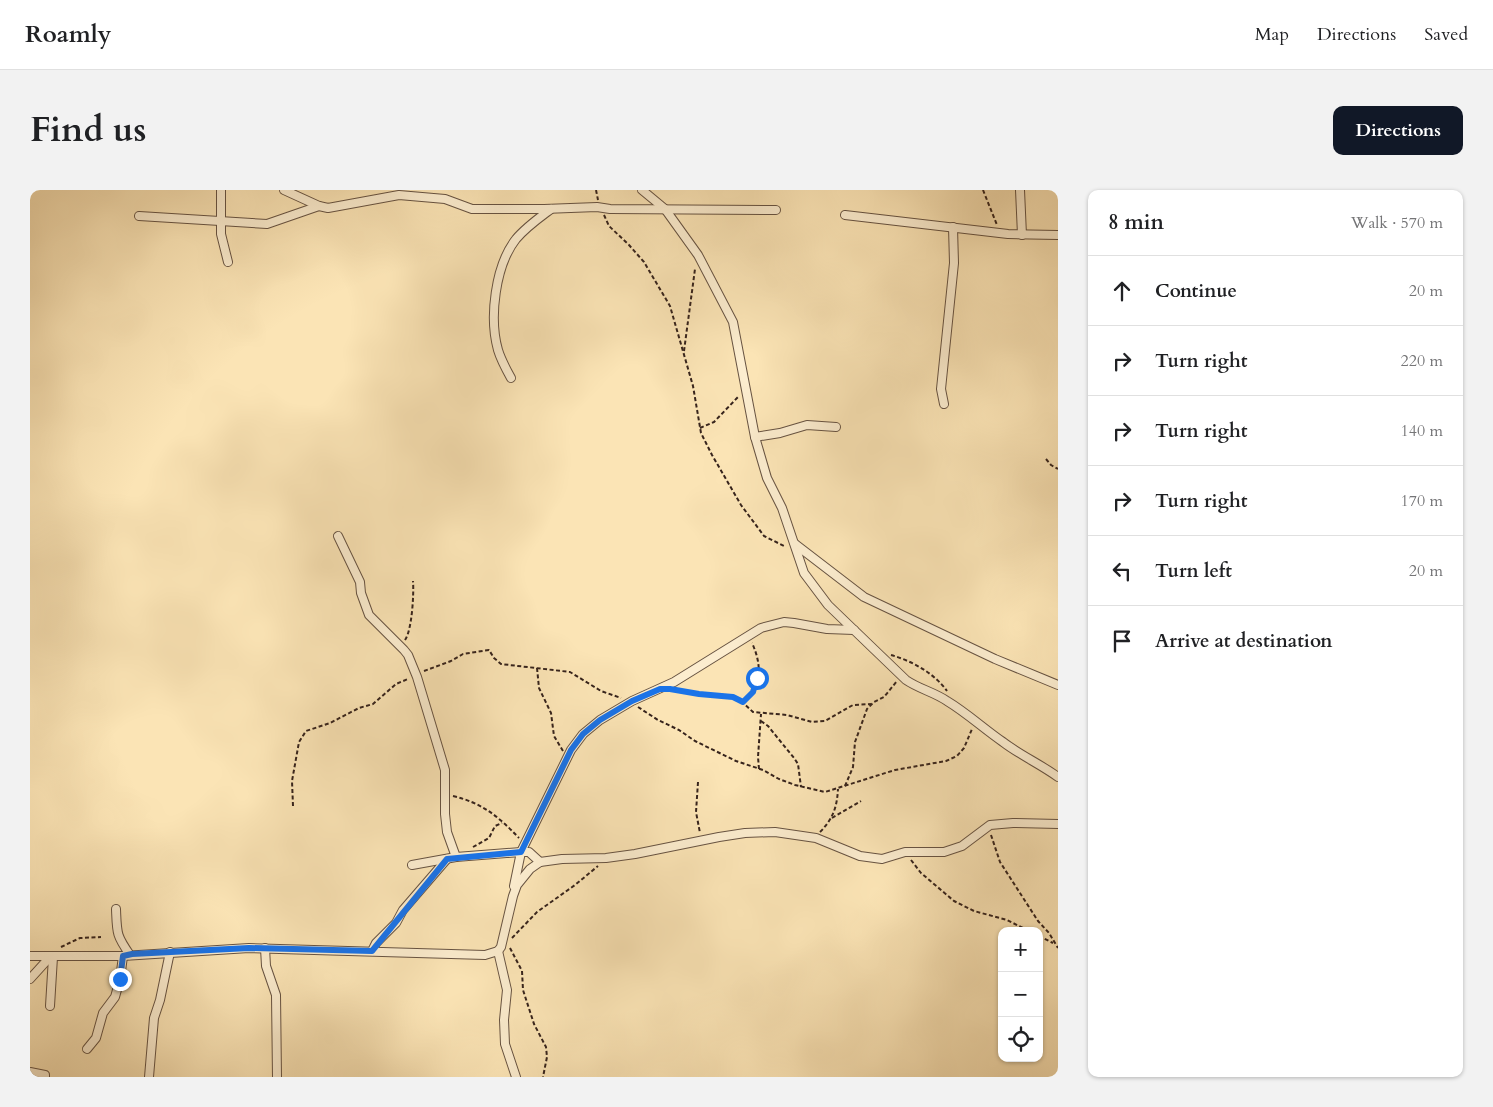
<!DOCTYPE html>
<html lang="en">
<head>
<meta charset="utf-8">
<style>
  body { margin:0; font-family:Cardo,serif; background:#f2f2f2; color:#202124 }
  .controls { position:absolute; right:15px; bottom:15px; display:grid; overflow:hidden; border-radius:10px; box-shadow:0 1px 4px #0004 }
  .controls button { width:45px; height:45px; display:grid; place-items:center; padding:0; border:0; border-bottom:1px solid #e0e0e0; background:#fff; color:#202124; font:25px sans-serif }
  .stop { position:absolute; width:15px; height:15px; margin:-11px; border:4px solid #1a73e8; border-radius:50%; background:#fff }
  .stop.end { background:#1a73e8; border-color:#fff; box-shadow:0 1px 5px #0008 }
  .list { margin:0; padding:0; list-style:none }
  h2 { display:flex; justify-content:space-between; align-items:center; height:65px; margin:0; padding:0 20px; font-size:21px }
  h2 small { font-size:16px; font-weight:400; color:#757577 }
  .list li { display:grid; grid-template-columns:32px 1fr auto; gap:15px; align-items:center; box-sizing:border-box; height:70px; padding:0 20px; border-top:1px solid #e0e0e0 }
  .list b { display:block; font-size:19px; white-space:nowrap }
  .list em { font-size:16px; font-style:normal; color:#757577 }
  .icon { flex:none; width:28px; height:28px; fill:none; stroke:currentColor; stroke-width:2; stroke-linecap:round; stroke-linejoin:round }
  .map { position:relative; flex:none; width:1028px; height:887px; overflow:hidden; border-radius:10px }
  header { display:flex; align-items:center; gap:30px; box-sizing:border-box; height:70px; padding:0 25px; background:#fff; border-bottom:1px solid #e0e0e0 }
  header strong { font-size:24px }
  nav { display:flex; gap:28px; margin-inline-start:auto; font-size:18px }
  .intro { display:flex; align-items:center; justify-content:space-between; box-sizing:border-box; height:120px; padding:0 30px }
  h1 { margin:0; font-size:35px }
  .button { padding:12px 22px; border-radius:10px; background:#111827; color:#fff; font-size:18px; font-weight:700 }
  main { display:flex; gap:30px; padding:0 30px }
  aside { flex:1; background:#fff; border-radius:10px; box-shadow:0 1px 4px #0004 }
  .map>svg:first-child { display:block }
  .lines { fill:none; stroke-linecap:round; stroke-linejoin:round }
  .minor-casing { stroke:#675342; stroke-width:10 }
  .path { stroke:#36231c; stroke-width:2; stroke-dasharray:4 2.5; stroke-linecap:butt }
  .minor { stroke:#fcedcf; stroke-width:8 }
  .route { stroke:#1a73e8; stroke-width:6 }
</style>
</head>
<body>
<header>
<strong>Roamly</strong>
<nav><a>Map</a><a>Directions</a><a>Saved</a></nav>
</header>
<div class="intro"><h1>Find us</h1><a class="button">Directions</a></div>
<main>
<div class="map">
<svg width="1028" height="887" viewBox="0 0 1028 887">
  <rect width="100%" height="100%" fill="#fbe4b5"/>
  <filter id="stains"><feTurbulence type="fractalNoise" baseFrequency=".004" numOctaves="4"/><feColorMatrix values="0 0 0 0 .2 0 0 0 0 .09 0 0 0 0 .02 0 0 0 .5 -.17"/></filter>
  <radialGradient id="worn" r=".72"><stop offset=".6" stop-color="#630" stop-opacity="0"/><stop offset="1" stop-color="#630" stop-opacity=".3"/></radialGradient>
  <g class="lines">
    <g class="minor-casing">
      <g id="minor">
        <path d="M 191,0 L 191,44 L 198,72"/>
        <path d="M 254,0 L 289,16 L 298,18 L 369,5 L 415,9 L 442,19 L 514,19 L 567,17 L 580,19 L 746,20"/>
        <path d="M 612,0 L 635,19 L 668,65 L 703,132 L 725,247 L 737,288 L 752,318 L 774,383 L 798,415 L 876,490 C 889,499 904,502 917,511 C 937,523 954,539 973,552 C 990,565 1010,574 1028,587"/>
        <path d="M 990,0 L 992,45"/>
        <path d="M 815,25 L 978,44 L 1028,45"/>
        <path d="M 109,26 L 237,34 L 289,16"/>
        <path d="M 481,188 C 476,179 471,170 468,160 C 459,128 465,76 486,49 C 496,37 509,28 521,19"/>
        <path d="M 914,214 L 911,199 L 924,73 L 923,37"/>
        <path d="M 725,247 L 750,243 L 777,235 L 806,237"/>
        <path d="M 308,346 L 330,392 L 331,403 L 339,425 L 374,460 L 378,465 L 387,487 L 415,580 L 415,624 L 417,642 L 426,667"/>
        <path d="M 765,354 L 834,407 L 965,469 L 1028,495"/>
        <path d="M 510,672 L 499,662 L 491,662 L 541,560 L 553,544 L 570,530 L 602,511 L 644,492 L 731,438 L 754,432 L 764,433 L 797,439 L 824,440"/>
        <path d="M 382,675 L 426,667 L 491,662 L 484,696"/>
        <path d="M 86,719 C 87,743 86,745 100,765"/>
        <path d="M 235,758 L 236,776 L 246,805 L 247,887"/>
        <path d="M 342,761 L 346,753 L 366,733 L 373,720 L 417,669"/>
        <path d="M 468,761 L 477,800 L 474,830 L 475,854 L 486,887"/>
        <path d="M 0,766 L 93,766 L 219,758 L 455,765 L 468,761 L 471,757 L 483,706 L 487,695 L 500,679 L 510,672 L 532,669 L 576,668 L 605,664 L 689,647 L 715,643 L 745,642 L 786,648 L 830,666 L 852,669 L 875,662 L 914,662 L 932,656 L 960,635 L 983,633 L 1028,634"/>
        <path d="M 0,789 L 20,767"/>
        <path d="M 20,816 L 23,767"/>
        <path d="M 57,859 L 66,848 L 73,823 L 85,807 L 90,789 L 93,766"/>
        <path d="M 0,882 L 15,885 L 15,887"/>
        <path d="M 119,887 L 124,828 L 130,810 L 140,762"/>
      </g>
    </g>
    <g class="path">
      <path d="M 566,0 L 568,10"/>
      <path d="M 953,0 L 967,35"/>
      <path d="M 574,25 L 579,36 L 599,55 L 614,72 L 640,116 L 663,196 L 671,243 L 682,265 L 711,315 L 734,346 L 756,357"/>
      <path d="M 654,161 L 665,79"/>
      <path d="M 670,238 L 684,232 L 708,207"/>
      <path d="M 1016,269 L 1021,275 L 1028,279"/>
      <path d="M 375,450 C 382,440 384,404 383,391"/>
      <path d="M 861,465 C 882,471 904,483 917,501"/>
      <path d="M 507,478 L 509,498 L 521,523 L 524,546 L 533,561"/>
      <path d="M 394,481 L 421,471 L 433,464 L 459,460 L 464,468 L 471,474 L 540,482 L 571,501 L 591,508"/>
      <path d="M 648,500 L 669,504 L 703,507 L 708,508 L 723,522 L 757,525 L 782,532 L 795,531 L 823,515 L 841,514"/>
      <path d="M 713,512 C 716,508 721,505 724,500 C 732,485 729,468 722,453"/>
      <path d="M 608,517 L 628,530 L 649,540 L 665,551 L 706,571 L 733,580 L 749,589 L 765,595 L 795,602 L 865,580 L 916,571 L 927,566 L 934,558 L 942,539"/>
      <path d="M 731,531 L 738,536 L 764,568 L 768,574 L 771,597"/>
      <path d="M 729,579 L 728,567 L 731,524"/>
      <path d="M 668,592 L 666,622 L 670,643"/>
      <path d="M 815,596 L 823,577 L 825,552 L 837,519 L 844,512 L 854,507 L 867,491"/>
      <path d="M 423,606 C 452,613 468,626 489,648"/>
      <path d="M 263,616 L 262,591 L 269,552 L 276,541 L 300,533 L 329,518 L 343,514 L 366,494 L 378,489"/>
      <path d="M 802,628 L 831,611"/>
      <path d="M 790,642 C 803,629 807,617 808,599"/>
      <path d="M 961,645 L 970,672 L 1008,731 L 1019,743 L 1028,758"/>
      <path d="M 443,657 L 459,648 L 465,636 L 472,633"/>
      <path d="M 881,670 L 891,683 L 924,711 L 944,721 L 977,730 L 999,741"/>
      <path d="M 1009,746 L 1023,753"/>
      <path d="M 482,748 L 507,722 L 545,695 L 568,676"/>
      <path d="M 31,757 L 50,748 L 71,747"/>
      <path d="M 480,758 L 492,781 L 493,800 L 504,834 L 516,857 L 517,867 L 513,887"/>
    </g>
    <use href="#minor" class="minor"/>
  </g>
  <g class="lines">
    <path class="route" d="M 90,789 L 93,766 L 102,764 L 219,758 L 342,761 L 417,669 L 491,662 L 541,560 L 553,544 L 570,530 L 602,511 L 630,499 L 640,499 L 669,504 L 703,507 L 713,512 L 723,502 L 727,488"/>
  </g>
  <rect width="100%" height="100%" filter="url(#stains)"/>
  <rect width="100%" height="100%" fill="url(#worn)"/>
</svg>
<div class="controls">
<button>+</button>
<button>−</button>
<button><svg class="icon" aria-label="locate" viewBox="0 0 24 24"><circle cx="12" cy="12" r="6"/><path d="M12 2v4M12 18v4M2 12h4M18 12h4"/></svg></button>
</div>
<div class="stop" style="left:727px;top:488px"></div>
<div class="stop end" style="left:90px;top:789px"></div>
</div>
<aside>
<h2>8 min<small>Walk · 570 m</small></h2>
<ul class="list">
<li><svg class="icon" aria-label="ahead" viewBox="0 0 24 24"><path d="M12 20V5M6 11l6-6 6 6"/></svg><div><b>Continue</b></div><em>20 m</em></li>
<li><svg class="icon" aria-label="right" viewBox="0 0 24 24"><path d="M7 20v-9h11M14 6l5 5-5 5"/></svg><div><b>Turn right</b></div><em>220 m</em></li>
<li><svg class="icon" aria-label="right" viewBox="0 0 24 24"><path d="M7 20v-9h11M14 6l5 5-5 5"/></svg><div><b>Turn right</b></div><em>140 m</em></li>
<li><svg class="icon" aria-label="right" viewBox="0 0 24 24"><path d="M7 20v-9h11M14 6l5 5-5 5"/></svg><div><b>Turn right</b></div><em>170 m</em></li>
<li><svg class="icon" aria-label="left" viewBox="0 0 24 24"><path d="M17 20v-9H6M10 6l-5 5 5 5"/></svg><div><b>Turn left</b></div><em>20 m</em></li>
<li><svg class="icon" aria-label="arrive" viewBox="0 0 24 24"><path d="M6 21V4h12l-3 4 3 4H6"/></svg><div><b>Arrive at destination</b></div></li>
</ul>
</aside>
</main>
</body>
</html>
